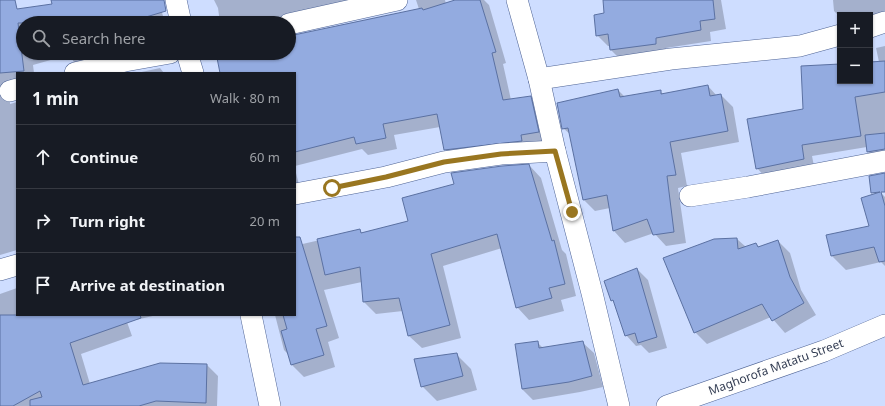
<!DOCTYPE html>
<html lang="en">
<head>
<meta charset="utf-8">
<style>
  body { margin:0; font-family:"Noto Sans",sans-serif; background:#242831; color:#f1f3f6 }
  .controls { position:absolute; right:12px; top:12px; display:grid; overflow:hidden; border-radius:0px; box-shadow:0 1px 3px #0004 }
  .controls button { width:36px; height:36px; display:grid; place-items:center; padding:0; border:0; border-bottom:1px solid #363941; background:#171b24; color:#f1f3f6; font:20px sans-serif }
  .stop { position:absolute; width:12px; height:12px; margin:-9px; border:3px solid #997620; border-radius:50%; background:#fff }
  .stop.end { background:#997620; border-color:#fff; box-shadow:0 1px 4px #0008 }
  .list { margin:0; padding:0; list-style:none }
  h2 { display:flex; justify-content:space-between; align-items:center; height:52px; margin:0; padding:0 16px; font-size:17px }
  h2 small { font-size:13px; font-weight:400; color:#9ea1a6 }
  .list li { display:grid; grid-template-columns:26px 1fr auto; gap:12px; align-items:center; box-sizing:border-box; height:64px; padding:0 16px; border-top:1px solid #363941 }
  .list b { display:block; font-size:15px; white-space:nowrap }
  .list em { font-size:13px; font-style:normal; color:#9ea1a6 }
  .icon { flex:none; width:22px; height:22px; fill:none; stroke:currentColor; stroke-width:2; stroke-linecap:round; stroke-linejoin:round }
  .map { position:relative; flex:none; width:885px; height:406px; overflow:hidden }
  .search { position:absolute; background:#171b24; box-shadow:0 1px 3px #0004; left:16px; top:16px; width:280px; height:44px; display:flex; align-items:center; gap:10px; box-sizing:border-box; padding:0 14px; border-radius:22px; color:#9ea1a6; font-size:15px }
  .panel { position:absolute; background:#171b24; box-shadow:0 1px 3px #0004; left:16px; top:72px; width:280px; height:244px; border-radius:0px }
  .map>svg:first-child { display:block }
  .shadow { fill:#0003 }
  .building { fill:#93abe0; stroke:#5b71a2 }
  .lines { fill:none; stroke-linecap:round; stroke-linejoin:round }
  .minor-casing { stroke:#4f6495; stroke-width:22 }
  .minor { stroke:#fff; stroke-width:21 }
  .route { stroke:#997620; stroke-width:5 }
  .labels { text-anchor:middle; stroke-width:3; stroke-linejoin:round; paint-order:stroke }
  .street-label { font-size:12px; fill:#323c52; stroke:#fefefe }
</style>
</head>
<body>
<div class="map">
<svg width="885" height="406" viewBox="0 0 885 406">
  <rect width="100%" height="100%" fill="#ceddff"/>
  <g class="shadow">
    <path d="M 52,0 L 165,0 L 159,2 L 165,23 L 23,23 L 23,53 L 112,53 L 115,66 L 85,73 L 73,61 L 72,54 L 33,65 L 34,73 L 17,73 L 17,93 L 10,101 L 10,104 L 17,102 L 17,250 L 0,255 L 0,12 L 53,5 Z"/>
    <path d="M 214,0 L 377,0 L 289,23 L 220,23 L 218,8 Z"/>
    <path d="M 416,0 L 445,0 L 446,4 L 459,0 L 484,0 L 489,5 L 506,63 L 503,64 L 511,100 L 530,97 L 541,109 L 549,143 L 456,161 L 445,149 L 440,127 L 394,135 L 397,149 L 368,155 L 362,149 L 295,166 L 295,73 L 221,73 L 220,53 L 289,53 L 289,37 L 419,9 Z"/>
    <path d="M 604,0 L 721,0 L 726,29 L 710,32 L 711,41 L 666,48 L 667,55 L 622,61 L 611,50 L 611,46 L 608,46 L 597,35 L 609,14 Z"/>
    <path d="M 833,0 L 885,0 L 885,16 L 870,19 L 870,15 L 840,15 L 840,17 L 834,11 Z"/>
    <path d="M 885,46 L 885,162 L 879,163 L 868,152 L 867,147 L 812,156 L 815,171 L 768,180 L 757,168 L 840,65 L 840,81 L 870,81 L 870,63 L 879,62 L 876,48 Z"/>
    <path d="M 160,68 L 164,73 L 137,73 Z"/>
    <path d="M 708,86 L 717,96 L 721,95 L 733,107 L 739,142 L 681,153 L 687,186 L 678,188 L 686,243 L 666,246 L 654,233 L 625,243 L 614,231 L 610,208 L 595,211 L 584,200 L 571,135 L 563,128 L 618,90 L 625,97 L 660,91 L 664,95 Z"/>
    <path d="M 529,165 L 541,178 L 562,250 L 566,254 L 576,296 L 561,300 L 564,311 L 529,320 L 517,307 L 502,248 L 443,266 L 461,338 L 422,348 L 409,336 L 403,311 L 376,314 L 364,302 L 362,282 L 324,290 L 339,338 L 328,342 L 335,367 L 304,377 L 292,365 L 289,355 L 284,350 L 275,315 L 295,315 L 295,231 L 298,245 L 360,231 L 362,233 L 409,221 Z"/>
    <path d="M 295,169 L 299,185 L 295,186 Z"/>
    <path d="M 881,193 L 885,197 L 885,266 L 881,262 L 846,270 L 832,256 L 870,227 Z"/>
    <path d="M 737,239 L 746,247 L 756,244 L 759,247 L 778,241 L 790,253 L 801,290 L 816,315 L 785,333 L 771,317 L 707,344 L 695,332 Z"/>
    <path d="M 637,269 L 648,280 L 667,348 L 649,353 L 641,345 L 636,346 L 626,335 L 616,304 L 612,300 Z"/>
    <path d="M 17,288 L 17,315 L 157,315 L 127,322 L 132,336 L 81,354 L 90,384 L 207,365 L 218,376 L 217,406 L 0,406 L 0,294 Z"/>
    <path d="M 537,342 L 544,349 L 583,343 L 594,353 L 603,387 L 580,392 L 533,400 L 522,389 Z"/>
    <path d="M 456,354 L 471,369 L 477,390 L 437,401 L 422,386 Z"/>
  </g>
  <g class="building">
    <path d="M 0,0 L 15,0 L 17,9 L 52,4 L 51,0 L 164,0 L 166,11 L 126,23 L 18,23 L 24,71 L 0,73 Z"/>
    <path d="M 455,0 L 480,0 L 496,52 L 492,53 L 503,100 L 531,96 L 539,132 L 521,135 L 522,141 L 444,150 L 437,114 L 383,124 L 386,138 L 356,144 L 354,137 L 295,152 L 295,73 L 220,73 L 216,53 L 289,53 L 289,36 L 422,8 L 423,10 Z"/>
    <path d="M 603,0 L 713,0 L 715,19 L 700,21 L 701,30 L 656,38 L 656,44 L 610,50 L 608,34 L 596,36 L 594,15 L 604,13 Z"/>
    <path d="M 885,61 L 885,92 L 855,97 L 861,136 L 802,145 L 804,159 L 756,169 L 747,119 L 803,109 L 801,66 L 840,64 L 840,81 L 870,81 L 870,62 Z"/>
    <path d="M 708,85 L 710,96 L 721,94 L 728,131 L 670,142 L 676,175 L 667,176 L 674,232 L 653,235 L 647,219 L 613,231 L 607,195 L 583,200 L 568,128 L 562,129 L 557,103 L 618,89 L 620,97 L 661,90 L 661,94 Z"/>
    <path d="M 885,133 L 885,149 L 867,152 L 865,135 Z"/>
    <path d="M 529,164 L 552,241 L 554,240 L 565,284 L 549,288 L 552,298 L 516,308 L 497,234 L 431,254 L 450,325 L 408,336 L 399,298 L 363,302 L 360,267 L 325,275 L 317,239 L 360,229 L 361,233 L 408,221 L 402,198 L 454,184 L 451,173 L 502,166 Z"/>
    <path d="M 885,173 L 885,192 L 881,192 L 885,206 L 885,261 L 879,262 L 874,247 L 831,256 L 826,235 L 869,226 L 861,198 L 880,192 L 871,193 L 869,176 Z"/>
    <path d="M 295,237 L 300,237 L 327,326 L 316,329 L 324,355 L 291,365 L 281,331 L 287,329 L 283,315 L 295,315 Z"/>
    <path d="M 737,238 L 738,249 L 756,243 L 758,247 L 778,240 L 790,277 L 804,303 L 772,321 L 762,304 L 694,333 L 663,258 L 714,239 Z"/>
    <path d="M 637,268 L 657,337 L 638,343 L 635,333 L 625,336 L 613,300 L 611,301 L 604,281 Z"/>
    <path d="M 0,315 L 140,315 L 141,318 L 70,343 L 83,385 L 160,363 L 207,364 L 206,403 L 156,401 L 139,406 L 30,406 L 30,400 L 42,397 L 40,391 L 13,406 L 0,406 Z"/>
    <path d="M 538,341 L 539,348 L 583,341 L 592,376 L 569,382 L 522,389 L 515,344 Z"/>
    <path d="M 457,353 L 463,376 L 421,387 L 414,359 Z"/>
  </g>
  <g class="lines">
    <g class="minor-casing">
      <g id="minor">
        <path d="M 176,0 L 181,23"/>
        <path d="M 517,0 L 539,79 L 555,151 L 592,293 L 619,406"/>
        <path d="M 289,24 L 397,0"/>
        <path d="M 870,27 L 885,22"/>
        <path d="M 187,53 L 193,73"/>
        <path d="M 75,73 L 125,61 L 170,53"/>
        <path d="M 539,79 L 671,59 L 800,46 L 840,35"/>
        <path d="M 10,91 L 17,89"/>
        <path d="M 295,194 L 386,177 L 444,162 L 501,154 L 555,151"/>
        <path d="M 690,196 L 748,187 L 885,161"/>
        <path d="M 0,270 L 17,265"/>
        <path d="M 251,315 L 270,406"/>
        <path d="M 667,406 L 824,351 L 885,325"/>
      </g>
    </g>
    <use href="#minor" class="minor"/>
  </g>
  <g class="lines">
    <path class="route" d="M 332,188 L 386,177 L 444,162 L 501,154 L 555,151 L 572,212"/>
  </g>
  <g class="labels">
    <g class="street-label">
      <text transform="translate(776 367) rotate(-20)" y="4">Maghorofa Matatu Street</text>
    </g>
  </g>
</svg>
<div class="controls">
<button>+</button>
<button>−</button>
</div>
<div class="stop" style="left:332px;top:188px"></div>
<div class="stop end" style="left:572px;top:212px"></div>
<div class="search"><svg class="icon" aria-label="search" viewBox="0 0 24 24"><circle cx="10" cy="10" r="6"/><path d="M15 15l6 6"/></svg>Search here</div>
<section class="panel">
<h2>1 min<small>Walk · 80 m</small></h2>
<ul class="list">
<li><svg class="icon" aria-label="ahead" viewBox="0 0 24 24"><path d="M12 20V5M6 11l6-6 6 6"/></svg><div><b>Continue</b></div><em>60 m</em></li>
<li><svg class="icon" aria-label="right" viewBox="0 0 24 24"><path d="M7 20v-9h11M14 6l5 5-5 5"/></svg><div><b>Turn right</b></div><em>20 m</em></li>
<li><svg class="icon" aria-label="arrive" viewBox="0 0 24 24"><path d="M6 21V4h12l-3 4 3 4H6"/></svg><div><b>Arrive at destination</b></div></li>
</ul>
</section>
</div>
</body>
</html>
